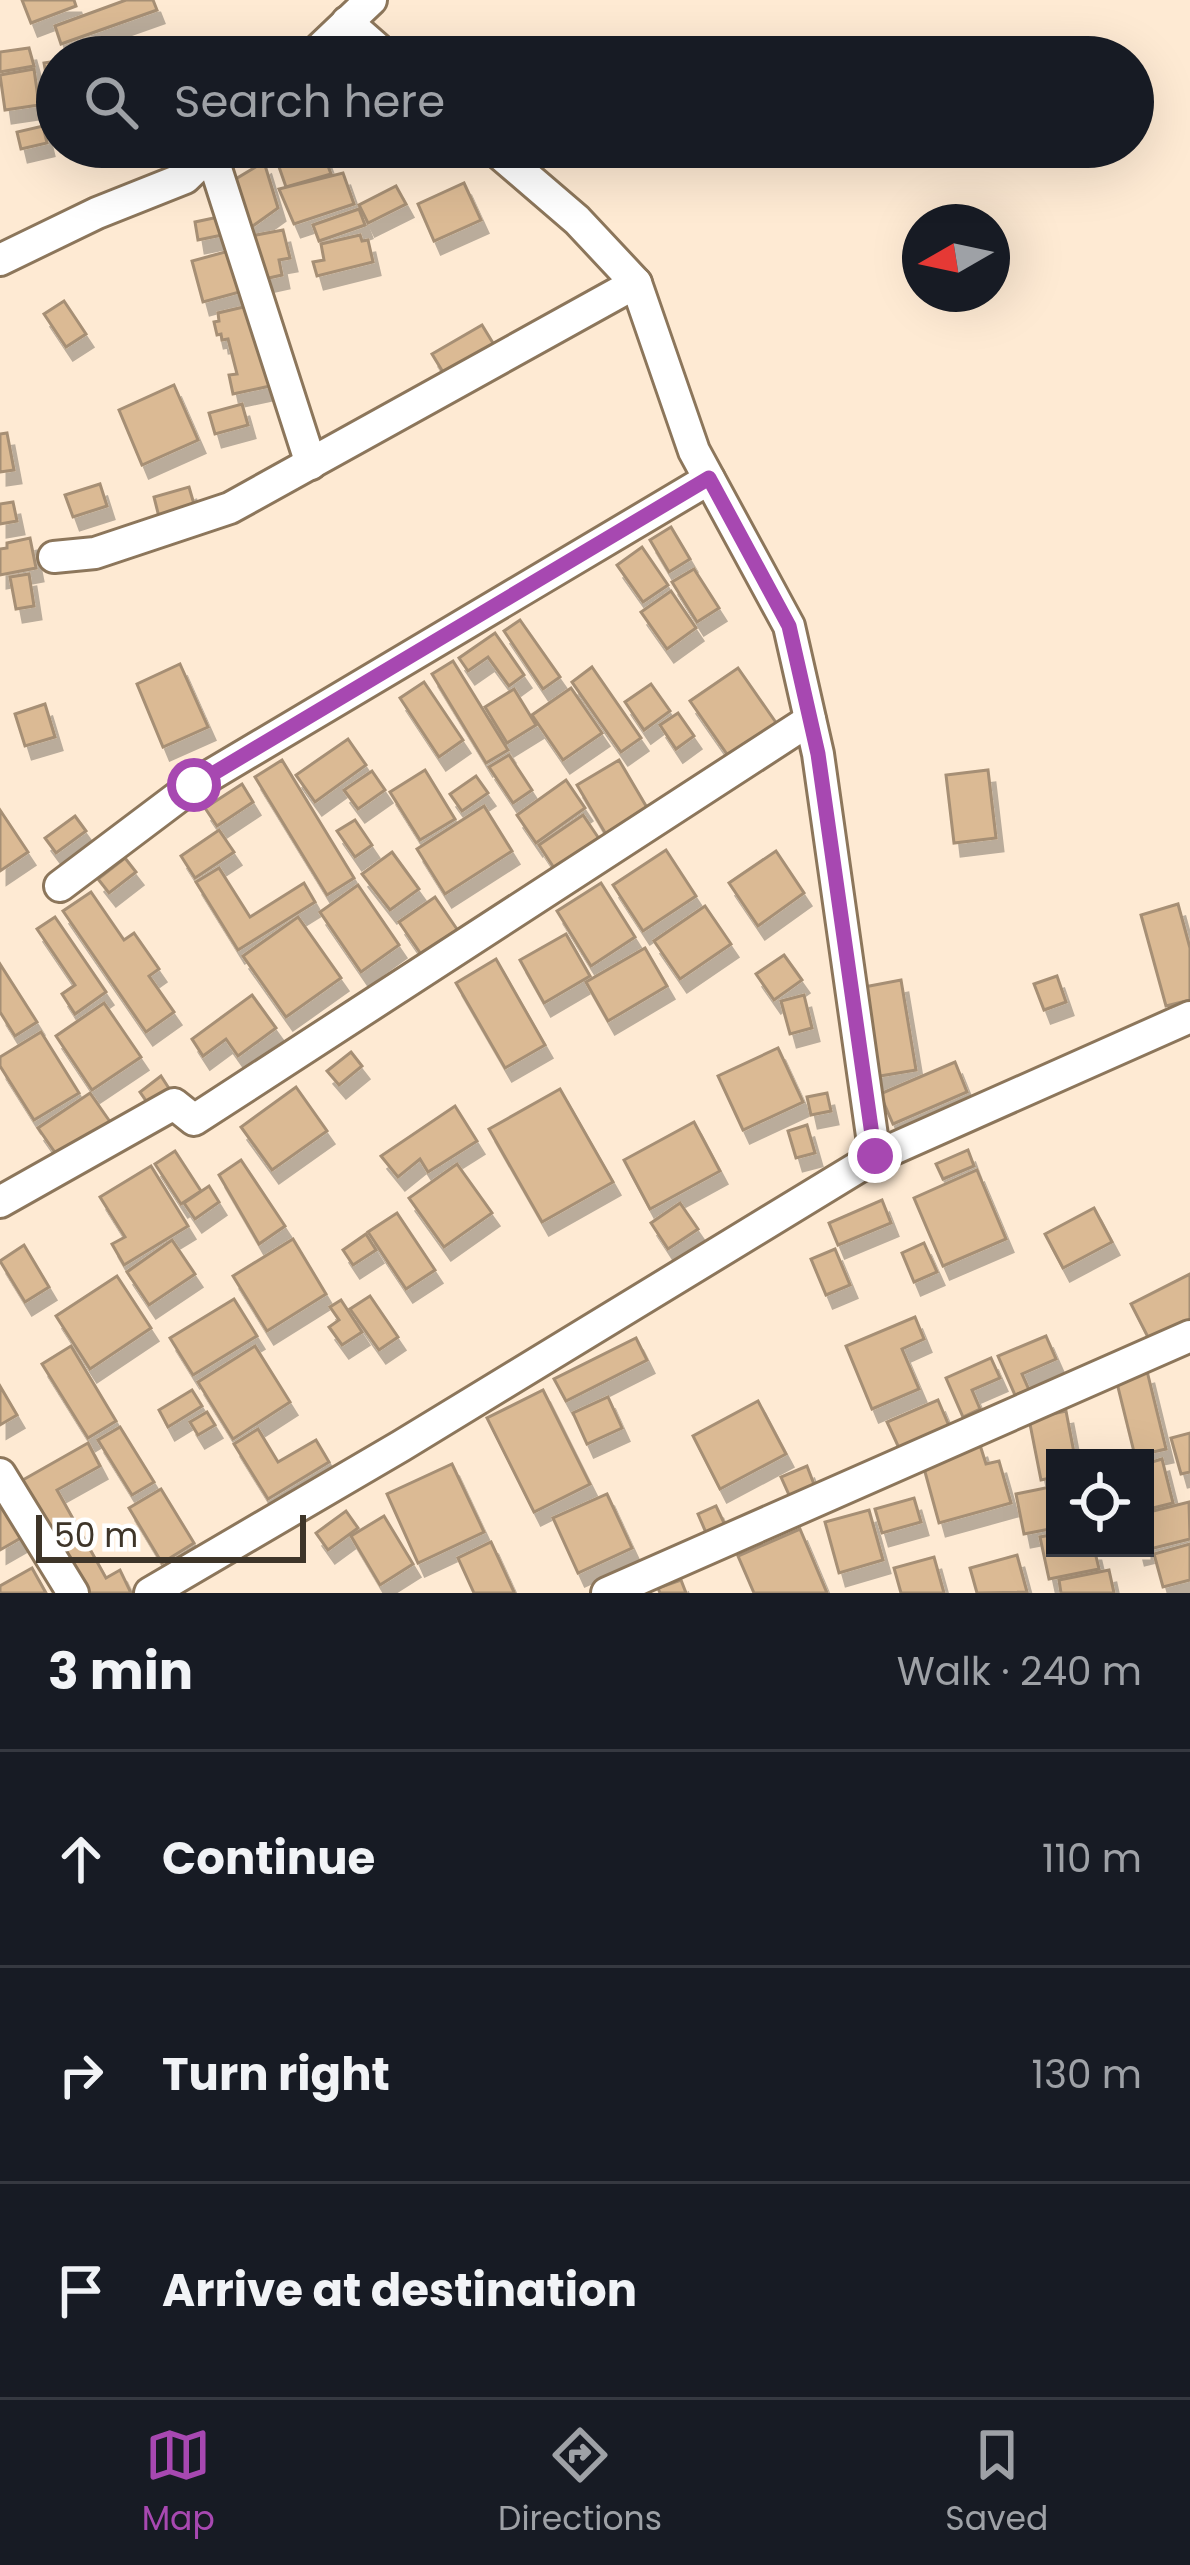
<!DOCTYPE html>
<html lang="en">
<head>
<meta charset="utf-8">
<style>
  body { margin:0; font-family:Poppins,sans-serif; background:#242831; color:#f1f3f6 }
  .controls { position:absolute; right:36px; bottom:36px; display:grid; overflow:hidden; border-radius:0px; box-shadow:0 12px 48px #0002 }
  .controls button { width:108px; height:108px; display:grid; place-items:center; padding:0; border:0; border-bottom:3px solid #363941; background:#171b24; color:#f1f3f6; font:60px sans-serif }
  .compass { position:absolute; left:902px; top:204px; width:108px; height:108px; border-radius:50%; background:#171b24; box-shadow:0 12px 48px #0002; rotate:261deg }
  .scale { position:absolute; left:36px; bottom:30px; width:270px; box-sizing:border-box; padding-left:12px; border:6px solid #3e3529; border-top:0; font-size:33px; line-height:42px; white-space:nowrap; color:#3e3529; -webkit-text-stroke:9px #fff; paint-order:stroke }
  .stop { position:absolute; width:36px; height:36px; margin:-27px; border:9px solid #a748b1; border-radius:50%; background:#fff }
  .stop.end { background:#a748b1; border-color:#fff; box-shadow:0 3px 12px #0008 }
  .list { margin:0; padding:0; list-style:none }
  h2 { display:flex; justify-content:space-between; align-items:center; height:156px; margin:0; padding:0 48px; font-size:51px }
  h2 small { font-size:39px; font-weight:400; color:#9ea1a6 }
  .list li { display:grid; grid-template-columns:78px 1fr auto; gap:36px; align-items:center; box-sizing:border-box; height:216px; padding:0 48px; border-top:3px solid #363941 }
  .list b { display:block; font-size:45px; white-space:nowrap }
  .list em { font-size:39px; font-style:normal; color:#9ea1a6 }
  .icon { flex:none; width:66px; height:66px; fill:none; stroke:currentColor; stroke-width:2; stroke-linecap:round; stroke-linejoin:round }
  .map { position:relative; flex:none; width:1190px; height:1593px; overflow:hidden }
  .search { position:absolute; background:#171b24; box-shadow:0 12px 48px #0002; left:36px; right:36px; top:36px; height:132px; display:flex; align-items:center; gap:30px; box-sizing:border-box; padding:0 42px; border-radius:66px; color:#9ea1a6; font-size:45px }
  .sheet { height:804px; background:#171b24 }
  nav { display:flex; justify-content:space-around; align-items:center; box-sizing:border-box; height:168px; border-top:3px solid #363941; background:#171b24; font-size:33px; color:#9ea1a6 }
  nav a { display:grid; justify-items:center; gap:6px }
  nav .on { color:#a748b1 }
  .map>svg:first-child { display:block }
  .building { fill:#dbba94; stroke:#a68f74; stroke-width:3; filter:url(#shadow) }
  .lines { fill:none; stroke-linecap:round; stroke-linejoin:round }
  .minor-casing { stroke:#8c765b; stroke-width:36 }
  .minor { stroke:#fff; stroke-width:30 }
  .route { stroke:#a748b1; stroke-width:15 }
</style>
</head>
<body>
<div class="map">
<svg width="1190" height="1593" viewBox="0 0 1190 1593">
  <defs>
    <filter id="shadow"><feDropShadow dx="7" dy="13" stdDeviation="0" flood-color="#0004"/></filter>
  </defs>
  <rect width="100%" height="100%" fill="#feead3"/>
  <g class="building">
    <path d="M 22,0 L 74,0 L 76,6 L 31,23 Z"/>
    <path d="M 126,0 L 153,0 L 157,10 L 61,44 L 55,26 Z"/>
    <path d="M 136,45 L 138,57 L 88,57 L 88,56 Z"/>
    <path d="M 29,48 L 34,66 L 0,72 L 0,52 Z"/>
    <path d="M 57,61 L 57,133 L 44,63 Z"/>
    <path d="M 34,69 L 39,105 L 5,110 L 0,75 Z"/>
    <path d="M 43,126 L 47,143 L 21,149 L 17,132 Z"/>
    <path d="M 294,147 L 321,147 L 331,174 L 286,187 L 278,164 Z"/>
    <path d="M 264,162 L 278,208 L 250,228 L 234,180 Z"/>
    <path d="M 343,173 L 354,204 L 294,224 L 279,189 Z"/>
    <path d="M 464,183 L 481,220 L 434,241 L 418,204 Z"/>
    <path d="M 396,186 L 406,204 L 368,223 L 359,205 Z"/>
    <path d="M 359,209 L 365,225 L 319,241 L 313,225 Z"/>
    <path d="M 223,216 L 227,234 L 198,240 L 195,222 Z"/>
    <path d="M 283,230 L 290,258 L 279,260 L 282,275 L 260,280 L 251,236 Z"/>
    <path d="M 360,235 L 362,241 L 368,240 L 373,262 L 317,276 L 313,262 L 324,260 L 321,244 Z"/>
    <path d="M 236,249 L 247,290 L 203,302 L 192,261 Z"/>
    <path d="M 64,301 L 86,334 L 66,347 L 44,314 Z"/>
    <path d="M 252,305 L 270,386 L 233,394 L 229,375 L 237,374 L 228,339 L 222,340 L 221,334 L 217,335 L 214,322 L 219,321 L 218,313 Z"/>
    <path d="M 482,325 L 496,348 L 446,377 L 432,354 Z"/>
    <path d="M 174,385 L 198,440 L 142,465 L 119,410 Z"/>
    <path d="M 242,404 L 248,425 L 215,434 L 209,413 Z"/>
    <path d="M 7,433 L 14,470 L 0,472 L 0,434 Z"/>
    <path d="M 100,484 L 107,506 L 73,517 L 65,495 Z"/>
    <path d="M 189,487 L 196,511 L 160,521 L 154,497 Z"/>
    <path d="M 13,502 L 17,521 L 0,524 L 0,504 Z"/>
    <path d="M 671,527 L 690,559 L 669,572 L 650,540 Z"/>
    <path d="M 30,538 L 36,568 L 0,575 L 0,549 L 7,548 L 7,543 Z"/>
    <path d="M 642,547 L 668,585 L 643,602 L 617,565 Z"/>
    <path d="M 694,569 L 719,608 L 697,622 L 672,582 Z"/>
    <path d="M 29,574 L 34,606 L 16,609 L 10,577 Z"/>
    <path d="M 671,591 L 696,628 L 667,649 L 641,612 Z"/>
    <path d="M 520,620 L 560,677 L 543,689 L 504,631 Z"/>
    <path d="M 495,633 L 524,675 L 509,686 L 488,657 L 468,671 L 459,658 Z"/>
    <path d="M 453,661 L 508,750 L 486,763 L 432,674 Z"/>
    <path d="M 180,664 L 208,727 L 163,747 L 137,684 Z"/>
    <path d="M 592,667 L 641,738 L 621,752 L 572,682 Z"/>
    <path d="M 738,668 L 777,724 L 729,757 L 690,701 Z"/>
    <path d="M 424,682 L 463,740 L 439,757 L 400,698 Z"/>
    <path d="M 651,684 L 670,711 L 644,730 L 625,702 Z"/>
    <path d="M 571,688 L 602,733 L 563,760 L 532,715 Z"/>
    <path d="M 514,689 L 536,725 L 507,743 L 485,707 Z"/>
    <path d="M 45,704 L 55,737 L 25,746 L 15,714 Z"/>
    <path d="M 678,713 L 694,736 L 676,749 L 660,725 Z"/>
    <path d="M 348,739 L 366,765 L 315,802 L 296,775 Z"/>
    <path d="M 509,755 L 532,790 L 513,803 L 489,767 Z"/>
    <path d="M 282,760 L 354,878 L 327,895 L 255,777 Z"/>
    <path d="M 619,760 L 649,811 L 607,836 L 577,785 Z"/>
    <path d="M 425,770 L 455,819 L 420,840 L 390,792 Z"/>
    <path d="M 988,770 L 996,838 L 954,843 L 946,775 Z"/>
    <path d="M 372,771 L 385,790 L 358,809 L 344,790 Z"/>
    <path d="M 476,776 L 488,793 L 462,811 L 450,794 Z"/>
    <path d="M 566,780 L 585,808 L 536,843 L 517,815 Z"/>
    <path d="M 242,784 L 253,802 L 217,826 L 205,808 Z"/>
    <path d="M 484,806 L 512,851 L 445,894 L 417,849 Z"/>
    <path d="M 0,810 L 28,852 L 0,871 Z"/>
    <path d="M 583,815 L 602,843 L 558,874 L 539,845 Z"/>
    <path d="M 75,816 L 86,831 L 56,853 L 45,838 Z"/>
    <path d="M 355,820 L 372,845 L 355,857 L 337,831 Z"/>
    <path d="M 219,830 L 234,852 L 195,878 L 181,856 Z"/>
    <path d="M 666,850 L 696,896 L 643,931 L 613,885 Z"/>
    <path d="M 776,851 L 804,893 L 758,926 L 729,883 Z"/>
    <path d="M 392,852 L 419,889 L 390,910 L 362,874 Z"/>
    <path d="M 125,858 L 136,872 L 109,893 L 98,879 Z"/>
    <path d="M 219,868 L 250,917 L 304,883 L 315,902 L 238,950 L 196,882 Z"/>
    <path d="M 601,883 L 635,937 L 591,966 L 557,911 Z"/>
    <path d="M 358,885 L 399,945 L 361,972 L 320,912 Z"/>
    <path d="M 91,892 L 124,940 L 134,933 L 159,969 L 149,976 L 174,1012 L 146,1032 L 63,911 Z"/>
    <path d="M 435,897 L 461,935 L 425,960 L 399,922 Z"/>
    <path d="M 1178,904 L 1190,948 L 1190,1000 L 1166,1006 L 1141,915 Z"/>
    <path d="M 705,906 L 731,944 L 680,979 L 654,941 Z"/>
    <path d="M 55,917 L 106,992 L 75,1014 L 62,994 L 75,985 L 37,929 Z"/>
    <path d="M 298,917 L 341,978 L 286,1017 L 243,956 Z"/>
    <path d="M 566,934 L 590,976 L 544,1003 L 520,960 Z"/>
    <path d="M 645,948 L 667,986 L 608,1021 L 586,982 Z"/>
    <path d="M 784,955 L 802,980 L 774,1000 L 756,974 Z"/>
    <path d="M 496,959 L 545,1045 L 505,1068 L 456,983 Z"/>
    <path d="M 0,964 L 37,1022 L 15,1036 L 0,1012 Z"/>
    <path d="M 1057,976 L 1066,1002 L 1044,1010 L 1034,984 Z"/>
    <path d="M 901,980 L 916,1070 L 874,1077 L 859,988 Z"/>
    <path d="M 252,995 L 276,1028 L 238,1056 L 226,1039 L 203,1056 L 192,1039 Z"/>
    <path d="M 804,995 L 812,1028 L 790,1034 L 781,1001 Z"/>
    <path d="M 104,1003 L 141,1057 L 92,1090 L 56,1036 Z"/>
    <path d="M 41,1032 L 79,1093 L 34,1120 L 0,1066 L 0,1057 Z"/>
    <path d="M 778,1048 L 803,1102 L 743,1130 L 718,1076 Z"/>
    <path d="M 351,1052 L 362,1066 L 339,1085 L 327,1071 Z"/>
    <path d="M 955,1062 L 967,1092 L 893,1124 L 880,1094 Z"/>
    <path d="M 161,1076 L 172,1093 L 151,1108 L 140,1092 Z"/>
    <path d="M 296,1087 L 327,1131 L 272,1170 L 241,1127 Z"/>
    <path d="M 560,1089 L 613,1182 L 542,1222 L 489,1129 Z"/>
    <path d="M 90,1093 L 113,1126 L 61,1161 L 38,1128 Z"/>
    <path d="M 827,1093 L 831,1111 L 811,1115 L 807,1097 Z"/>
    <path d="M 455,1106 L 477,1141 L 428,1172 L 420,1159 L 398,1177 L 381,1156 Z"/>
    <path d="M 694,1122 L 720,1171 L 650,1209 L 624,1160 Z"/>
    <path d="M 807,1125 L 815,1153 L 796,1158 L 788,1131 Z"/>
    <path d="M 968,1150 L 974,1166 L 943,1179 L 936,1164 Z"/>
    <path d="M 175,1151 L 201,1191 L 181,1204 L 155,1164 Z"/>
    <path d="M 241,1160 L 285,1226 L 259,1244 L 219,1175 Z"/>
    <path d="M 457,1164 L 492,1213 L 444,1247 L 409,1198 Z"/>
    <path d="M 151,1166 L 188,1226 L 124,1265 L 112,1244 L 125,1237 L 100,1197 Z"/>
    <path d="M 977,1170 L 1006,1239 L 943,1266 L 914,1198 Z"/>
    <path d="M 209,1186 L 219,1202 L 195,1219 L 184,1203 Z"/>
    <path d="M 882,1200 L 891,1223 L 838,1245 L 829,1223 Z"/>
    <path d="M 680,1203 L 698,1229 L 668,1249 L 651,1223 Z"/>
    <path d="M 1094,1208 L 1112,1242 L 1063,1268 L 1045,1234 Z"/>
    <path d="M 397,1213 L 435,1270 L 406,1289 L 368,1232 Z"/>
    <path d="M 366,1234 L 376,1250 L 353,1265 L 343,1250 Z"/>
    <path d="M 293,1239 L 326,1294 L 267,1331 L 233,1276 Z"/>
    <path d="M 172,1240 L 195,1274 L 149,1305 L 127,1272 Z"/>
    <path d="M 924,1243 L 937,1272 L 914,1282 L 902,1253 Z"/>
    <path d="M 24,1245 L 49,1287 L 25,1302 L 0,1261 Z"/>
    <path d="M 835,1249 L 850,1285 L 826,1295 L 811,1259 Z"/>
    <path d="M 1190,1274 L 1190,1323 L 1151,1343 L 1131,1304 Z"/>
    <path d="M 117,1276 L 151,1328 L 90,1369 L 56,1316 Z"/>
    <path d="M 370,1296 L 398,1337 L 379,1350 L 350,1309 Z"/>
    <path d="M 234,1299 L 257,1336 L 193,1375 L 170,1338 Z"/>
    <path d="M 341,1300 L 362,1332 L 342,1345 L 329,1327 L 339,1320 L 330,1307 Z"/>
    <path d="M 915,1317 L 924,1339 L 902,1349 L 919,1389 L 872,1409 L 846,1346 Z"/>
    <path d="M 1046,1336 L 1056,1359 L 1022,1374 L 1029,1390 L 1015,1395 L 998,1356 Z"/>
    <path d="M 636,1338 L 647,1360 L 566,1401 L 554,1379 Z"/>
    <path d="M 71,1346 L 116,1421 L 88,1438 L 42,1364 Z"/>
    <path d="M 255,1346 L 290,1402 L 233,1439 L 198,1382 Z"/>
    <path d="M 991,1358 L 1000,1378 L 972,1390 L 980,1409 L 963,1417 L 946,1378 Z"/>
    <path d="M 1147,1371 L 1166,1449 L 1135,1456 L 1116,1379 Z"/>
    <path d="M 0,1386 L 17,1415 L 0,1425 Z"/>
    <path d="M 192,1390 L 202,1406 L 168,1427 L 159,1410 Z"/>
    <path d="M 543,1390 L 590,1484 L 534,1512 L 487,1418 Z"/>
    <path d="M 608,1397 L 622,1428 L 587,1444 L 573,1413 Z"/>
    <path d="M 938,1400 L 949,1426 L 899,1448 L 887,1422 Z"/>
    <path d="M 758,1401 L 786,1454 L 720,1489 L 693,1436 Z"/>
    <path d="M 1066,1411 L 1075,1458 L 1055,1458 L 1055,1477 L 1041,1480 L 1029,1419 Z"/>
    <path d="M 207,1412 L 215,1425 L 198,1435 L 190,1422 Z"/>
    <path d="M 120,1427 L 154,1482 L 132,1495 L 98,1440 Z"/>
    <path d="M 258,1429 L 278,1462 L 316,1440 L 329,1462 L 268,1499 L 234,1444 Z"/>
    <path d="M 1190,1433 L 1190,1472 L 1181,1474 L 1171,1438 Z"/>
    <path d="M 88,1443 L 100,1466 L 57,1490 L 106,1578 L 120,1570 L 131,1593 L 84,1593 L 21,1481 Z"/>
    <path d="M 980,1445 L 986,1464 L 999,1461 L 1011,1503 L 939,1523 L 922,1461 Z"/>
    <path d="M 1162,1459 L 1173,1503 L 1145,1510 L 1145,1464 Z"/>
    <path d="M 452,1464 L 484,1532 L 418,1563 L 387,1494 Z"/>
    <path d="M 807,1466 L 815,1487 L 790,1497 L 781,1477 Z"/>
    <path d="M 1055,1486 L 1055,1528 L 1024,1534 L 1016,1494 Z"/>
    <path d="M 161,1489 L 194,1543 L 162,1563 L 129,1508 Z"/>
    <path d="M 607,1494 L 632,1548 L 578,1573 L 553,1518 Z"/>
    <path d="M 914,1498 L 921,1522 L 882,1533 L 875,1509 Z"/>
    <path d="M 0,1501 L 26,1535 L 0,1550 Z"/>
    <path d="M 1189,1502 L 1190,1539 L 1138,1552 L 1137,1548 L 1145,1548 L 1145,1513 Z"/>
    <path d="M 716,1506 L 726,1527 L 707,1535 L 698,1514 Z"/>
    <path d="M 869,1510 L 883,1560 L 839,1573 L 825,1522 Z"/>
    <path d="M 346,1511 L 358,1528 L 328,1550 L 316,1533 Z"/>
    <path d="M 384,1516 L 413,1564 L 380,1585 L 351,1536 Z"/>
    <path d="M 800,1529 L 827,1593 L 754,1593 L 738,1556 Z"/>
    <path d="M 1055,1534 L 1055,1548 L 1094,1548 L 1099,1569 L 1049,1579 L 1040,1537 Z"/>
    <path d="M 491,1542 L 514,1592 L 512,1593 L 474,1593 L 458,1558 Z"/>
    <path d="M 1190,1544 L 1190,1580 L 1163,1587 L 1154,1554 Z"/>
    <path d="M 1017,1555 L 1027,1592 L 977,1593 L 970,1568 Z"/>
    <path d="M 934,1557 L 944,1593 L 901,1593 L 894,1568 Z"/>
    <path d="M 32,1568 L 46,1593 L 0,1593 L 0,1586 Z"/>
    <path d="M 1109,1570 L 1114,1593 L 1061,1593 L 1059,1580 Z"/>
    <path d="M 681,1580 L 686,1593 L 660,1593 L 658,1588 Z"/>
  </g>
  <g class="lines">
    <g class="minor-casing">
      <g id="minor">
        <path d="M 347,22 L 387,57"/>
        <path d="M 311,57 L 371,0"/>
        <path d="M 492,147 L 577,220 L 636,283 L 694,451 L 789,626 L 818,754 L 875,1157"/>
        <path d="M 211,153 L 311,464"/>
        <path d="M 0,260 L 97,213 L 185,178 L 217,147"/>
        <path d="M 54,557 L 95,553 L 230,508 L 636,283"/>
        <path d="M 60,886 L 194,785 L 709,479"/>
        <path d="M 0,1202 L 174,1104 L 194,1120 L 810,720"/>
        <path d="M 0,1474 L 73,1593"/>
        <path d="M 150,1593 L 401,1446 L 875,1157 L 1190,1017"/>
        <path d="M 607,1593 L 1190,1336"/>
      </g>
    </g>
    <use href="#minor" class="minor"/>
  </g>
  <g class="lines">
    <path class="route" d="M 194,785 L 709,478 L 789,626 L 818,754 L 875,1156"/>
  </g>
</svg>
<div class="controls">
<button><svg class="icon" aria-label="locate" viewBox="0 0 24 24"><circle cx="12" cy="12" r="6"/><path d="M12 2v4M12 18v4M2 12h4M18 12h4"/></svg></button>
</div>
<svg class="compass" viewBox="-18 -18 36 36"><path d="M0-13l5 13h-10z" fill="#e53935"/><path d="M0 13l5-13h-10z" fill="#9ea1a6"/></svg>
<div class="scale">50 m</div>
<div class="stop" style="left:194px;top:785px"></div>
<div class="stop end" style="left:875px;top:1156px"></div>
<div class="search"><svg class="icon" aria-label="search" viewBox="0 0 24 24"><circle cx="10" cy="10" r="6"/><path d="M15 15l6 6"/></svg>Search here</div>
</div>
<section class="sheet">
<h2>3 min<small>Walk · 240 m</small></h2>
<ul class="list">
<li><svg class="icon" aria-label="ahead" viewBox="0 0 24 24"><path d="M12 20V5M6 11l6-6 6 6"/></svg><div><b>Continue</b></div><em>110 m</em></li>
<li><svg class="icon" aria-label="right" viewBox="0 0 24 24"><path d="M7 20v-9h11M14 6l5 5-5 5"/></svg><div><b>Turn right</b></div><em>130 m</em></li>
<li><svg class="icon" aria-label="arrive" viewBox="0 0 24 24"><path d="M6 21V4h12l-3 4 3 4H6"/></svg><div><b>Arrive at destination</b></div></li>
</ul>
</section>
<nav>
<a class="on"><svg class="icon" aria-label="map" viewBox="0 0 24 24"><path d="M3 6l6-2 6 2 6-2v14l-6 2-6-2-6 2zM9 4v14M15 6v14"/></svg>Map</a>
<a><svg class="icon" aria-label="directions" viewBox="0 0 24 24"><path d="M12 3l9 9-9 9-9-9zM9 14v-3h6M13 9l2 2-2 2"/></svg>Directions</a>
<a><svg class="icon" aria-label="saved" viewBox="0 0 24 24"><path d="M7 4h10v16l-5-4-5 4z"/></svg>Saved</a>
</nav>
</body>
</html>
